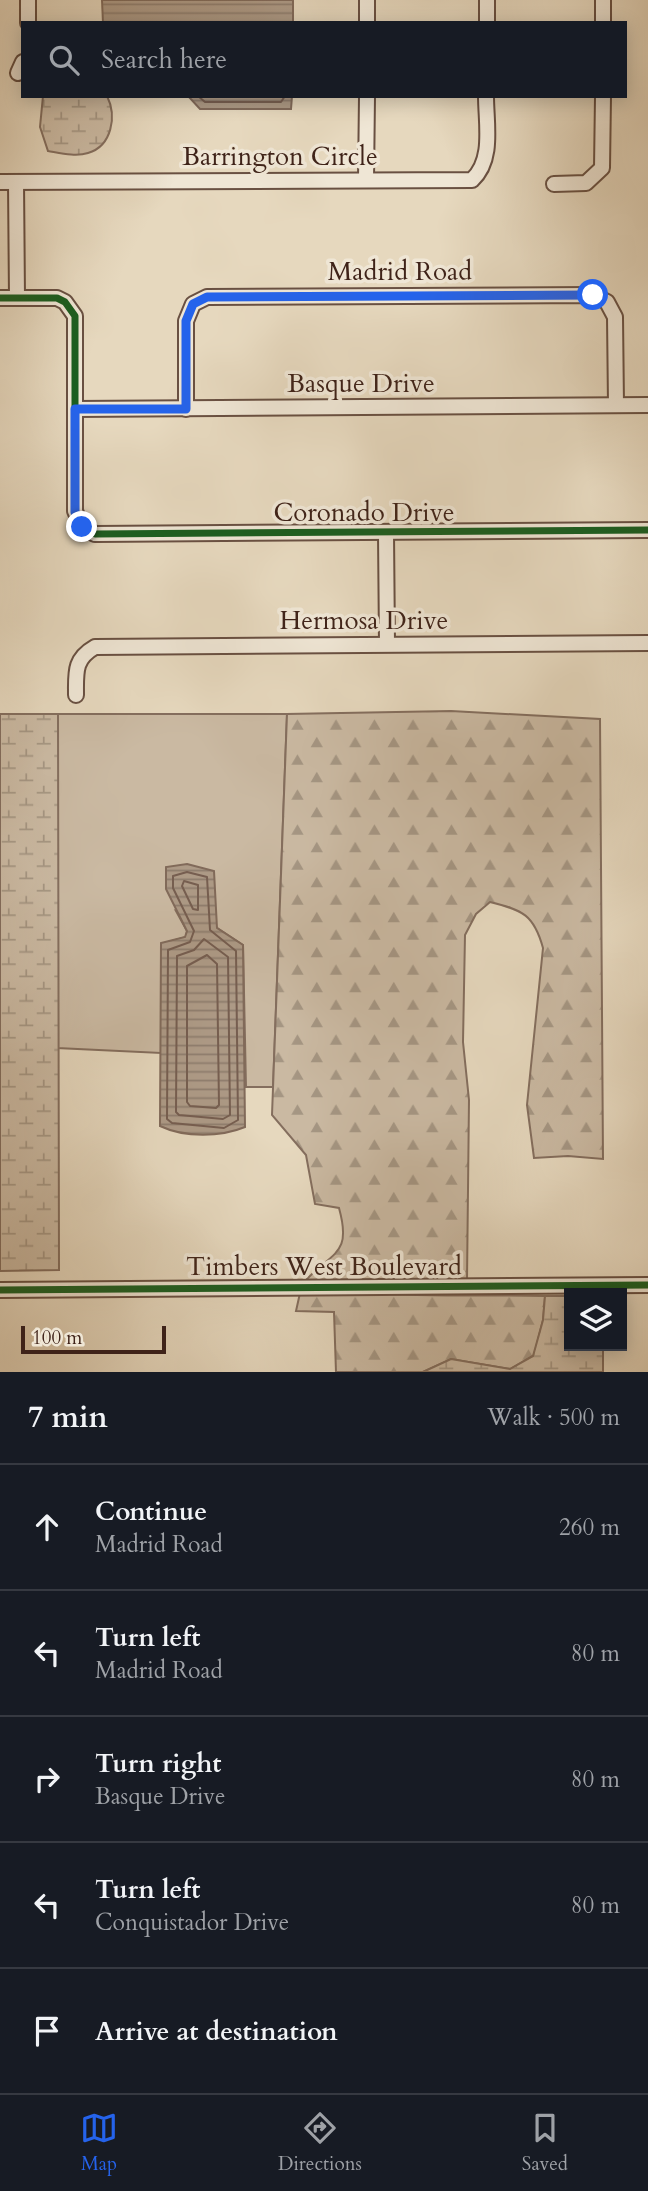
<!DOCTYPE html>
<html lang="en">
<head>
<meta charset="utf-8">
<style>
  body { margin:0; font-family:Cardo,serif; background:#242831; color:#f1f3f6 }
  .controls { position:absolute; right:21px; bottom:21px; display:grid; overflow:hidden; border-radius:0px; box-shadow:0 4px 18px #0003 }
  .controls button { width:63px; height:63px; display:grid; place-items:center; padding:0; border:0; border-bottom:2px solid #363941; background:#171b24; color:#f1f3f6; font:35px sans-serif }
  .scale { position:absolute; left:21px; bottom:18px; width:145px; box-sizing:border-box; padding-left:7px; border:4px solid #3f2319; border-top:0; font-size:19px; line-height:24px; white-space:nowrap; color:#3f2319; -webkit-text-stroke:5px #efe6d5; paint-order:stroke }
  .stop { position:absolute; width:21px; height:21px; margin:-16px; border:5px solid #2563eb; border-radius:50%; background:#fff }
  .stop.end { background:#2563eb; border-color:#fff; box-shadow:0 2px 7px #0008 }
  .list { margin:0; padding:0; list-style:none }
  h2 { display:flex; justify-content:space-between; align-items:center; height:91px; margin:0; padding:0 28px; font-size:30px }
  h2 small { font-size:23px; font-weight:400; color:#9ea1a6 }
  .list li { display:grid; grid-template-columns:46px 1fr auto; gap:21px; align-items:center; box-sizing:border-box; height:126px; padding:0 28px; border-top:2px solid #363941 }
  .list b { display:block; font-size:26px; white-space:nowrap }
  .list p { margin:0; font-size:23px; white-space:nowrap; color:#9ea1a6 }
  .list em { font-size:23px; font-style:normal; color:#9ea1a6 }
  .icon { flex:none; width:38px; height:38px; fill:none; stroke:currentColor; stroke-width:2; stroke-linecap:round; stroke-linejoin:round }
  .map { position:relative; flex:none; width:648px; height:1372px; overflow:hidden }
  .search { position:absolute; background:#171b24; box-shadow:0 4px 18px #0003; left:21px; right:21px; top:21px; height:77px; display:flex; align-items:center; gap:18px; box-sizing:border-box; padding:0 24px; border-radius:0px; color:#9ea1a6; font-size:26px }
  .sheet { height:721px; background:#171b24 }
  nav { display:flex; justify-content:space-around; align-items:center; box-sizing:border-box; height:98px; border-top:2px solid #363941; background:#171b24; font-size:19px; color:#9ea1a6 }
  nav a { display:grid; justify-items:center; gap:4px }
  nav .on { color:#2563eb }
  .map>svg:first-child { display:block }
  .grass { fill:#cab9a2; stroke:#846e5e; stroke-width:2 }
  .forest { fill:url(#forest-firs); stroke:#846e5e; stroke-width:2 }
  .wetland { fill:url(#wetland-marsh); stroke:#846e5e; stroke-width:2 }
  .water { fill:url(#water-rules); stroke:#816a5a; stroke-width:2 }
  .lines { fill:none; stroke-linecap:round; stroke-linejoin:round }
  .shore { stroke:#765e50; stroke-width:2 }
  .minor-casing { stroke:#695042; stroke-width:18 }
  .minor { stroke:#efe6d5; stroke-width:14 }
  .cycleway-casing { stroke:#efe6d5; stroke-width:11 }
  .cycleway { stroke:#1b5e20; stroke-width:7 }
  .route { stroke:#2563eb; stroke-width:9 }
  .labels { text-anchor:middle; stroke-width:7; stroke-linejoin:round; paint-order:stroke }
  .street-label { font-size:26px; fill:#3f2319; stroke:#efe6d5 }
</style>
</head>
<body>
<div class="map">
<svg width="648" height="1372" viewBox="0 0 648 1372">
  <defs>
    <pattern id="forest-firs" width="22" height="20" patternUnits="userSpaceOnUse" patternTransform="scale(1.75)"><rect width="22" height="20" fill="#cab9a2"/><path d="M5 1l3.5 6h-7zM16 11l3.5 6h-7z" fill="#a59683"/></pattern>
    <pattern id="wetland-marsh" width="20" height="14" patternUnits="userSpaceOnUse" patternTransform="scale(1.75)"><rect width="20" height="14" fill="#cab9a2"/><path d="M1 5h8M5 5V1M11 12h8M15 12V8" fill="none" stroke="#a59683"/></pattern>
    <pattern id="water-rules" width="6" height="5" patternUnits="userSpaceOnUse" patternTransform="scale(1.75)"><rect width="6" height="5" fill="#ad9a86"/><path d="M0 2.5h6" fill="none" stroke="#8e7d6d"/></pattern>
  </defs>
  <rect width="100%" height="100%" fill="#e6d8be"/>
  <filter id="stains"><feTurbulence type="fractalNoise" baseFrequency=".00286" numOctaves="4"/><feColorMatrix values="0 0 0 0 .2 0 0 0 0 .09 0 0 0 0 .02 0 0 0 .5 -.17"/></filter>
  <radialGradient id="worn" r=".72"><stop offset=".6" stop-color="#630" stop-opacity="0"/><stop offset="1" stop-color="#630" stop-opacity=".3"/></radialGradient>
  <path class="grass" d="M 58,714 L 287,714 L 273,1087 L 246,1087 L 243,945 L 217,928 L 176,911 L 187,931 L 186,937 L 161,944 L 161,1053 L 57,1048 Z"/>
  <g class="forest">
    <path d="M 451,711 L 600,719 L 603,1159 L 568,1156 L 534,1158 L 527,1105 L 543,948 C 534,915 523,910 490,902 L 476,914 L 465,935 L 463,1042 L 469,1100 L 467,1280 L 305,1281 C 333,1251 352,1255 339,1208 L 315,1204 L 306,1155 L 272,1115 L 287,714 Z"/>
    <path d="M 359,1292 C 421,1298 483,1294 545,1296 L 543,1320 L 534,1355 L 510,1369 L 451,1359 L 423,1372 L 336,1372 L 334,1312 L 296,1311 L 300,1293 Z"/>
  </g>
  <g class="wetland">
    <path d="M 43,96 L 107,96 C 117,116 112,146 88,153 C 76,157 60,153 48,151 L 40,127 Z"/>
    <path d="M 0,714 L 58,714 L 59,1270 L 0,1271 Z"/>
    <path d="M 545,1296 L 569,1296 L 569,1346 L 603,1346 L 603,1372 L 423,1372 L 451,1359 L 510,1369 L 533,1356 L 543,1320 Z"/>
  </g>
  <g class="water">
    <path d="M 102,0 L 293,0 L 293,23 L 103,23 Z"/>
    <path d="M 188,96 L 292,96 L 291,109 L 200,109 Z"/>
    <path d="M 187,864 L 214,871 L 217,928 L 243,945 L 245,1127 C 221,1137 185,1138 160,1126 L 161,943 L 185,937 L 187,931 L 166,889 L 166,867 Z"/>
  </g>
  <g class="lines">
    <g class="shore">
      <path d="M 198,96 L 205,102 L 281,102 L 285,96"/>
      <path d="M 187,872 L 207,877 L 210,930 L 236,951 L 238,1120 L 224,1128 L 172,1123 L 167,1119 L 168,950 L 190,942 L 194,931 L 173,888 L 173,876 Z"/>
      <path d="M 184,881 L 198,885 L 198,910 L 193,909 L 182,886 Z"/>
      <path d="M 204,939 L 228,957 L 230,1115 L 223,1119 L 179,1115 L 176,1112 L 177,956 L 194,950 Z"/>
      <path d="M 207,955 L 217,964 L 219,1105 L 216,1108 L 190,1106 L 187,1102 L 187,966 Z"/>
    </g>
    <g class="minor-casing">
      <g id="minor">
        <path d="M 28,0 L 28,23"/>
        <path d="M 367,23 L 367,0"/>
        <path d="M 487,23 L 487,0"/>
        <path d="M 603,23 L 603,0"/>
        <path d="M 18,73 L 23,62"/>
        <path d="M 366,180 L 367,96"/>
        <path d="M 0,182 L 472,180 C 494,160 486,124 486,96"/>
        <path d="M 16,182 L 17,298"/>
        <path d="M 554,184 L 586,183 L 602,168 L 603,96"/>
        <path d="M 0,298 L 57,298 L 65,302 L 75,316 L 75,511 L 82,527 L 95,534 L 648,530"/>
        <path d="M 75,409 L 648,405"/>
        <path d="M 186,409 L 186,321 L 193,304 L 207,297 L 593,295 L 607,302 L 615,317 L 616,405"/>
        <path d="M 386,533 L 387,644"/>
        <path d="M 76,695 C 76,672 74,659 95,647 L 648,643"/>
        <path d="M 0,1290 L 648,1285"/>
      </g>
    </g>
    <use href="#minor" class="minor"/>
    <g class="cycleway-casing">
      <g id="cycleway">
        <path d="M 0,298 L 57,298 L 65,302 L 75,316 L 75,511 L 82,527 L 95,534 L 648,530"/>
        <path d="M 0,1290 L 648,1285"/>
      </g>
    </g>
    <use href="#cycleway" class="cycleway"/>
  </g>
  <g class="lines">
    <path class="route" d="M 82,527 L 75,512 L 75,409 L 186,409 L 186,321 L 193,304 L 207,297 L 593,295"/>
  </g>
  <g class="labels">
    <g class="street-label">
      <text x="280" y="165">Barrington Circle</text>
      <text x="400" y="280">Madrid Road</text>
      <text x="361" y="392">Basque Drive</text>
      <text x="364" y="521">Coronado Drive</text>
      <text x="364" y="629">Hermosa Drive</text>
      <text x="324" y="1275">Timbers West Boulevard</text>
    </g>
  </g>
  <rect width="100%" height="100%" filter="url(#stains)"/>
  <rect width="100%" height="100%" fill="url(#worn)"/>
</svg>
<div class="controls">
<button><svg class="icon" aria-label="layers" viewBox="0 0 24 24"><path d="M12 4l9 5-9 5-9-5zM3 14l9 5 9-5"/></svg></button>
</div>
<div class="scale">100 m</div>
<div class="stop" style="left:593px;top:295px"></div>
<div class="stop end" style="left:82px;top:527px"></div>
<div class="search"><svg class="icon" aria-label="search" viewBox="0 0 24 24"><circle cx="10" cy="10" r="6"/><path d="M15 15l6 6"/></svg>Search here</div>
</div>
<section class="sheet">
<h2>7 min<small>Walk · 500 m</small></h2>
<ul class="list">
<li><svg class="icon" aria-label="ahead" viewBox="0 0 24 24"><path d="M12 20V5M6 11l6-6 6 6"/></svg><div><b>Continue</b><p>Madrid Road</p></div><em>260 m</em></li>
<li><svg class="icon" aria-label="left" viewBox="0 0 24 24"><path d="M17 20v-9H6M10 6l-5 5 5 5"/></svg><div><b>Turn left</b><p>Madrid Road</p></div><em>80 m</em></li>
<li><svg class="icon" aria-label="right" viewBox="0 0 24 24"><path d="M7 20v-9h11M14 6l5 5-5 5"/></svg><div><b>Turn right</b><p>Basque Drive</p></div><em>80 m</em></li>
<li><svg class="icon" aria-label="left" viewBox="0 0 24 24"><path d="M17 20v-9H6M10 6l-5 5 5 5"/></svg><div><b>Turn left</b><p>Conquistador Drive</p></div><em>80 m</em></li>
<li><svg class="icon" aria-label="arrive" viewBox="0 0 24 24"><path d="M6 21V4h12l-3 4 3 4H6"/></svg><div><b>Arrive at destination</b></div></li>
</ul>
</section>
<nav>
<a class="on"><svg class="icon" aria-label="map" viewBox="0 0 24 24"><path d="M3 6l6-2 6 2 6-2v14l-6 2-6-2-6 2zM9 4v14M15 6v14"/></svg>Map</a>
<a><svg class="icon" aria-label="directions" viewBox="0 0 24 24"><path d="M12 3l9 9-9 9-9-9zM9 14v-3h6M13 9l2 2-2 2"/></svg>Directions</a>
<a><svg class="icon" aria-label="saved" viewBox="0 0 24 24"><path d="M7 4h10v16l-5-4-5 4z"/></svg>Saved</a>
</nav>
</body>
</html>
